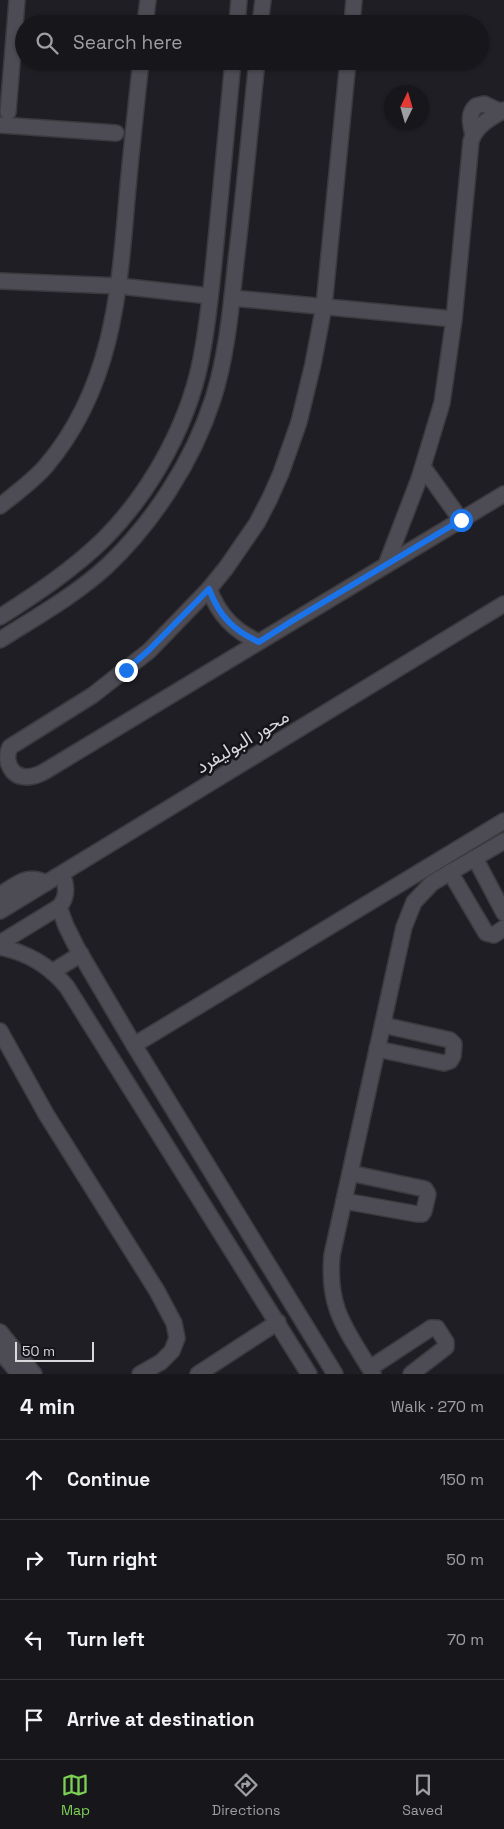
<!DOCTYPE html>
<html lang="en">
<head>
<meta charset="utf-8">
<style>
  body { margin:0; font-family:"Space Grotesk","Noto Sans Arabic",sans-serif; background:#201f24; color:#f1f3f6 }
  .compass { position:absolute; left:384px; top:85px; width:45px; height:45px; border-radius:50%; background:#17161b; box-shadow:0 1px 4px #0004; rotate:5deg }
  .scale { position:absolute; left:15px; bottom:12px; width:79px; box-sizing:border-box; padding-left:5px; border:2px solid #d9d8dc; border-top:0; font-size:14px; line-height:18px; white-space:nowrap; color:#d9d8dc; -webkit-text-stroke:4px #16151b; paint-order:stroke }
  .stop { position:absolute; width:15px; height:15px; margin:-11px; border:4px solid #1a73e8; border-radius:50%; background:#fff }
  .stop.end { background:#1a73e8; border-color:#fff; box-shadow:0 1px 5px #0008 }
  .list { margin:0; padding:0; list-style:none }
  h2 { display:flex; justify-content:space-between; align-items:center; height:65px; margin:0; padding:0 20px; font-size:21px }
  h2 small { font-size:16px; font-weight:400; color:#9e9fa3 }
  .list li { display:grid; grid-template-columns:32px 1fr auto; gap:15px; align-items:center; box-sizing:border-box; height:80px; padding:0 20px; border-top:1px solid #36353a }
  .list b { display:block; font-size:19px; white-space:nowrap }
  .list em { font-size:16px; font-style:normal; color:#9e9fa3 }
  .icon { flex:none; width:28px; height:28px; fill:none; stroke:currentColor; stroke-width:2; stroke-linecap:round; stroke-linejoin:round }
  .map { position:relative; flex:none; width:504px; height:1374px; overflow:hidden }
  .search { position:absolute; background:#17161b; box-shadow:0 1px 4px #0004; left:15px; right:15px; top:15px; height:55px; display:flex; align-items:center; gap:12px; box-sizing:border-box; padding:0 18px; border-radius:28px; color:#9e9fa3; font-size:19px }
  .sheet { height:385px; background:#17161b }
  nav { display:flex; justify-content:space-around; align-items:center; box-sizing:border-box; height:70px; border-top:1px solid #36353a; background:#17161b; font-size:14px; color:#9e9fa3 }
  nav a { display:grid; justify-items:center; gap:2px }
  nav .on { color:#7cd154 }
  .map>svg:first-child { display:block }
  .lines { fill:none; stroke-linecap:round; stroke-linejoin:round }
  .minor-casing { stroke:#3b3a3f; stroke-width:18 }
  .minor { stroke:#4d4b53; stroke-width:15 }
  .route { stroke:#1a73e8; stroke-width:6 }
  .labels { text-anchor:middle; stroke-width:5; stroke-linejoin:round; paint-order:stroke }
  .street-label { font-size:19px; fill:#d9d8dc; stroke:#16151b }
</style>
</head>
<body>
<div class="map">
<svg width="504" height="1374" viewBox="0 0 504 1374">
  <rect width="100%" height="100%" fill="#1f1e24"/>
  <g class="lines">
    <g class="minor-casing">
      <g id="minor">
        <path d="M 145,24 L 148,0"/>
        <path d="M 237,24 L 239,0"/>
        <path d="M 260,24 L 263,0"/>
        <path d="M 352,24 L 354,0"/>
        <path d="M 348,61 L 324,306 L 313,364 L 299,422 L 281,473 L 270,498 L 257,523 L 226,568 L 209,589 L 149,651 L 93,695 L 10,747 C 4,760 10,776 26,777 C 36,777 44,772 52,767 L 504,494"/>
        <path d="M 8,112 L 17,0"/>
        <path d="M 0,125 L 116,133"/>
        <path d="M 473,135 C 471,125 467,114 476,106 L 484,104 L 501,112"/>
        <path d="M 0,281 L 119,286 L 210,296"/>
        <path d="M 232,298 L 454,319"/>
        <path d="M 423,467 L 461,520"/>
        <path d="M 0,506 C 16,493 33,481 46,466 C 112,388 119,295 127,198 C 131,152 136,107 141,61"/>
        <path d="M 386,565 L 419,479 L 442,403 L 454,319 L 471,141 C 476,125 491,118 504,110"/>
        <path d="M 209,589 C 219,615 234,631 259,642"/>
        <path d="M 0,617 C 36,594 72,570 103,540 C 153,490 192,418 203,348 C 210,309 213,270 217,231 C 222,174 228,118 233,61"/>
        <path d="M 0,640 C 36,617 74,596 106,567 C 153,523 193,461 213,399 C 227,355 231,307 236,261 C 244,194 250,128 257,61"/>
        <path d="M 475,858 L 504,913"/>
        <path d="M 450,872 L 486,933 L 494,935 L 504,928"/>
        <path d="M 0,895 C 16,885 27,873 46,883"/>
        <path d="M 59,907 L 66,926 L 77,948 L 134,1045 L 335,1374"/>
        <path d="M 0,911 L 504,604"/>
        <path d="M 0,943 L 59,907 C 68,897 67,886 62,874"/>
        <path d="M 0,947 C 26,952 50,966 67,987 L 309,1374"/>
        <path d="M 52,972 L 81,954"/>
        <path d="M 0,1031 L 46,1114 L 157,1291 L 174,1323 L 177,1338 L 172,1351 L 161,1362 L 140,1374"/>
        <path d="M 134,1045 L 504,821"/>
        <path d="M 377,1049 L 444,1063 L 450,1061 L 453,1056 L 454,1044 L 450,1040 L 383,1025"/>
        <path d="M 344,1201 L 417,1214 L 422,1214 L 424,1211 L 428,1194 L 425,1189 L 350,1173"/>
        <path d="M 0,1332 L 34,1374"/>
        <path d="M 0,1351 L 19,1374"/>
        <path d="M 370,1368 L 431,1328 L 437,1328 L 446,1342 L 446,1347 L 411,1374"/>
        <path d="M 198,1374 L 278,1322"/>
        <path d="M 373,1374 C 347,1330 327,1310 332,1255 L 404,927 L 414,902 L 432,883 L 504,841"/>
      </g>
    </g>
    <use href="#minor" class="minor"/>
  </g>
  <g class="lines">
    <path class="route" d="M 126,670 L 148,651 L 209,589 C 219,616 234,631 259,642 L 292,621 L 461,520"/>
  </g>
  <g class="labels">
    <g class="street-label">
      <text transform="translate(242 741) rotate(-31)" y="7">محور البوليفرد</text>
    </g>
  </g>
</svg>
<svg class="compass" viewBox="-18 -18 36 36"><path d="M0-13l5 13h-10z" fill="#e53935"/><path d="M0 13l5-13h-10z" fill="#9e9fa3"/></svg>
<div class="scale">50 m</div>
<div class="stop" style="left:461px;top:520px"></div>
<div class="stop end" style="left:126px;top:670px"></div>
<div class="search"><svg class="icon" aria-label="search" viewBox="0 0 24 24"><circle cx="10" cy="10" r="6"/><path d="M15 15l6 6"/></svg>Search here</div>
</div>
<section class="sheet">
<h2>4 min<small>Walk · 270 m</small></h2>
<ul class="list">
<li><svg class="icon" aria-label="ahead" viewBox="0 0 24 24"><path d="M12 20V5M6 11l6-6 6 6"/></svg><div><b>Continue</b></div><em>150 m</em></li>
<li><svg class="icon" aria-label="right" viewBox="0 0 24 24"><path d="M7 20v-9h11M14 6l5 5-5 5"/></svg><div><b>Turn right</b></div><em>50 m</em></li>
<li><svg class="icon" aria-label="left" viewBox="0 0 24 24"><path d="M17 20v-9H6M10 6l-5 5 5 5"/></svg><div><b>Turn left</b></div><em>70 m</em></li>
<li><svg class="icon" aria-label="arrive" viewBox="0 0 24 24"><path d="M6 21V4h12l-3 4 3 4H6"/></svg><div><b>Arrive at destination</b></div></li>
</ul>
</section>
<nav>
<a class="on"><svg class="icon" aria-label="map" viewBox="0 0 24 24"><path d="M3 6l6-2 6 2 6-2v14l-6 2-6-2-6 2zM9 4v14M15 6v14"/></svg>Map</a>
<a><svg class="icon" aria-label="directions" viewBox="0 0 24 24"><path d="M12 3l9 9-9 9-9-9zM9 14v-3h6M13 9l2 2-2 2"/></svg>Directions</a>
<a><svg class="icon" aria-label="saved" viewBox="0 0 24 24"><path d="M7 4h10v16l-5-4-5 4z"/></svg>Saved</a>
</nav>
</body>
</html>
